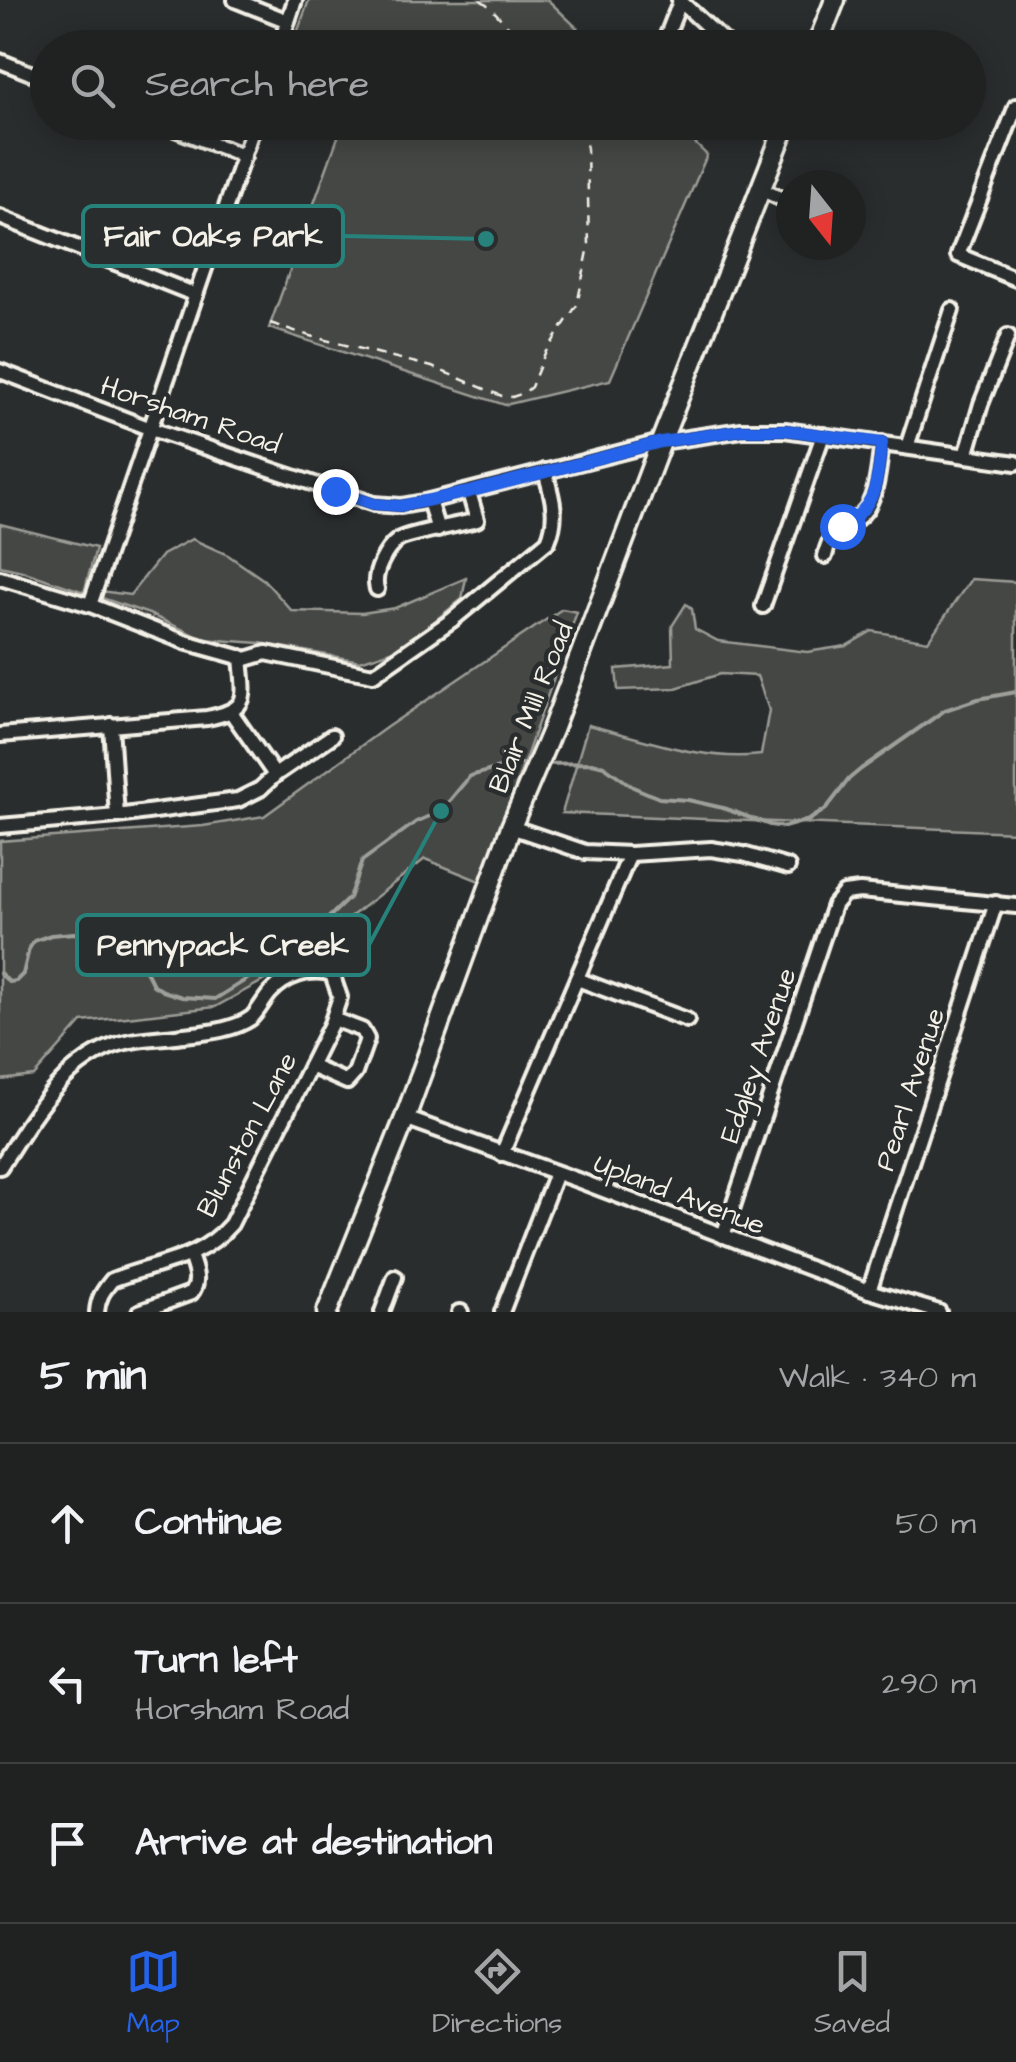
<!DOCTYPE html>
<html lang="en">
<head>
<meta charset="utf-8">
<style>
  body { margin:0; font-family:"Architects Daughter",sans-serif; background:#282a2a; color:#f1f3f6 }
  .compass { position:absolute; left:776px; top:170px; width:90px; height:90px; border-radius:50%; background:#202222; box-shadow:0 5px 25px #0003; rotate:163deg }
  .stop { position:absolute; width:30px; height:30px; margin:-22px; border:8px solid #2563eb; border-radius:50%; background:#fff }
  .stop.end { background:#2563eb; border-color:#fff; box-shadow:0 2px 10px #0008 }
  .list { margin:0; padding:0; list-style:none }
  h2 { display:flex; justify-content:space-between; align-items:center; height:130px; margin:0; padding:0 40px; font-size:42px }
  h2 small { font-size:32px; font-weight:400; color:#a2a4a5 }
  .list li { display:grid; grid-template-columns:65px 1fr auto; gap:30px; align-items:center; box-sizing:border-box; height:160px; padding:0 40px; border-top:2px solid #3d3f40 }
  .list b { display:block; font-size:38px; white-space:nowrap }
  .list p { margin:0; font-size:32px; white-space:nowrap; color:#a2a4a5 }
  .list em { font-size:32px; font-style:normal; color:#a2a4a5 }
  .icon { flex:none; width:55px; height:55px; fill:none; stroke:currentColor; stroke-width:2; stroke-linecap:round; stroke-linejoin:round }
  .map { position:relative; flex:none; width:1016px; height:1312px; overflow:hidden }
  .search { position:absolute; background:#202222; box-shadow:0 5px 25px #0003; left:30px; right:30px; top:30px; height:110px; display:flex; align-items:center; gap:25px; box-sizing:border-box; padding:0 35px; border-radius:55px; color:#a2a4a5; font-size:38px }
  .sheet { height:610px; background:#202222 }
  nav { display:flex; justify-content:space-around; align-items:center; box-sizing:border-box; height:140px; border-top:2px solid #3d3f40; background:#202222; font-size:28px; color:#a2a4a5 }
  nav a { display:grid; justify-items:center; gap:5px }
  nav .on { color:#2563eb }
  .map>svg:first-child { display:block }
  .green { fill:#444645; stroke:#9c9c96; stroke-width:2.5 }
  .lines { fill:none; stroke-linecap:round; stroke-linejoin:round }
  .stream { stroke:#9f9f9a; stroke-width:4 }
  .minor-casing { stroke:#f4f1e8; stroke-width:20 }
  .major-casing { stroke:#f4f1e8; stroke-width:25 }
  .path { stroke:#f4f1e8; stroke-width:2.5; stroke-dasharray:10 8; stroke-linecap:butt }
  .minor { stroke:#2a2d2e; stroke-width:12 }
  .major { stroke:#2a2d2e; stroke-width:18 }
  .route { stroke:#2563eb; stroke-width:12 }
  .labels { text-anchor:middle; stroke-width:9; stroke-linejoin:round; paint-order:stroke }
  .street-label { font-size:28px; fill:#f4f1e8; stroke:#2a2d2e }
  .leader { fill:none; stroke:#26827a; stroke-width:4 }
  .callout-dot { fill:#26827a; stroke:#2a2d2e; stroke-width:4 }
  .callout { fill:#2a2d2e; stroke:#26827a; stroke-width:4 }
  .callout-label { font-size:30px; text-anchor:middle; font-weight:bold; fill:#f4f1e8 }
</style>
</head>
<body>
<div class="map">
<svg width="1016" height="1312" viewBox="0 0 1016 1312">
  <rect width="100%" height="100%" fill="#2a2d2e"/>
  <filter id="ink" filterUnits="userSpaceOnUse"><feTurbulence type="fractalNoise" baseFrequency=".01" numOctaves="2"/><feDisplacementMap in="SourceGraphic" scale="20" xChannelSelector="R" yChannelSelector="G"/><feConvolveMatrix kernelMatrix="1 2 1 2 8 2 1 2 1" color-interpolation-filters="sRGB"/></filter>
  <g filter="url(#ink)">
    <g class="green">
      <path d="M 309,0 L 548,0 L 597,47 L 292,47 Z"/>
      <path d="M 343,123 L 674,123 L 707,155 L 610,380 L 505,405 L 269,328 Z"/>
      <path d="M 0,524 L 96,548 L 85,589 L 130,595 L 162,555 L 192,539 L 228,555 L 264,580 L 292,611 L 362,613 L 395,608 L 466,578 L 462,599 L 401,648 L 360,661 L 260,643 L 203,639 L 149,614 L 22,571 L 0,566 Z"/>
      <path d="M 971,579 L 1016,582 L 1016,832 L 562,813 L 588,725 C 646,739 701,762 761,755 L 769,710 L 757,676 L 720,674 L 676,688 L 618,690 L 616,669 L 673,664 L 672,626 L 686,604 L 692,609 L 695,629 L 718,641 L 807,652 L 846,646 L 872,631 L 928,641 Z"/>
      <path d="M 562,609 L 577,612 L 482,882 L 425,859 L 281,971 L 215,1007 L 82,1022 L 34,1076 L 0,1080 L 0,841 L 203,826 L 264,816 L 387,727 Z"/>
    </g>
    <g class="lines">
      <g class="stream">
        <path d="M 545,764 L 592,763 L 604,766 L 633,787 L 659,798 L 688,800 L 723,808 L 770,825 L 784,827 L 809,820 L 826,809 L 849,779 L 861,769 L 945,710 L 978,699 L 1016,692"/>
        <path d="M 0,973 L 9,982 L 16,981 L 23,974 L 29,949 L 34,941 L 51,935 L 74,933 L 92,936 L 125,949 L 145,969 L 153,985 L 163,991 L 182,997 L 215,999 L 297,948 L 349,898 L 362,861 L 416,822 L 441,811 L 470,776 L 514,764 L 530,764"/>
      </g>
      <g class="minor-casing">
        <g id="minor">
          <path d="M 235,0 L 288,21"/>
          <path d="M 679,0 L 731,48"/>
          <path d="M 279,48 L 295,0"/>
          <path d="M 662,48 L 680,2"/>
          <path d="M 0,61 L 48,80"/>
          <path d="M 1016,106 L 958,255 L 1016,279"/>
          <path d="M 157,122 L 244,156"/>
          <path d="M 760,189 L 791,203"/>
          <path d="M 0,217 L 196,295"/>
          <path d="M 0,371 L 151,429 L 374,504 L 401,506 L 429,501 L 661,442 L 742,430 L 785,430 L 1016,463"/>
          <path d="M 907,447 L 952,310"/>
          <path d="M 966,456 L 981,404 L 1008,336"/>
          <path d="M 429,501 L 438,530"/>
          <path d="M 825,556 C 833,520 851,531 867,508 C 878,490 879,463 882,443"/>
          <path d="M 0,578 L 90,605 L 185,642 L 246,659 L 266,653 L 373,675 L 452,620 L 548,541 C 559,516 552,496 545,471"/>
          <path d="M 377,589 C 372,574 386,549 398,540 C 406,534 463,524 477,520 L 469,492"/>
          <path d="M 90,605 L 255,122"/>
          <path d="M 763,606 L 823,435"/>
          <path d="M 231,712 L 275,775"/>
          <path d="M 111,725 L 117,816"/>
          <path d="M 0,735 L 207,718 C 252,709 244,697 241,657"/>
          <path d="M 0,826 L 117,816 L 238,800 L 260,789 L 275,775 L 332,736"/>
          <path d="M 511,827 L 585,852 L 630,854 L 711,849 L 743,854 L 788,867"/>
          <path d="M 577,979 L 687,1020"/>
          <path d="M 310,1066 L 347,1082 L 355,1073 L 367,1039 L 362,1030 L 333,1019"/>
          <path d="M 405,1118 L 580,1181 L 869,1291 L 939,1312"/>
          <path d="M 502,1154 L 630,854"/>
          <path d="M 0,1167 C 31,1119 63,1060 122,1043 C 139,1038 159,1038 176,1036 C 199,1033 231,1032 251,1018 C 258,1012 263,1001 270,993 C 285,976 311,967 332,974 L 340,997 L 331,1024 L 231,1224 C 198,1262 158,1262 112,1280 C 103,1291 98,1298 97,1312"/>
          <path d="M 723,1236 L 834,905 L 844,893 L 860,891 L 1016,906"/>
          <path d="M 869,1291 L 996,903"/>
          <path d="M 139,1312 L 191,1293 C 201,1281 194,1268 190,1255"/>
          <path d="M 382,1312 L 395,1277"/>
          <path d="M 459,1312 L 461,1312"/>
          <path d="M 502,1312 L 556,1173"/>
        </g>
      </g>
      <g class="major-casing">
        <g id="major">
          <path d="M 816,48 L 835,0"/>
          <path d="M 327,1312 L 405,1118 L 511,827 L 552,730 L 661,442 L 787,122"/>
        </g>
      </g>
      <g class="path">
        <path d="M 480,0 C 491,6 495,13 504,22 C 515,34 532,40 546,48"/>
        <path d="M 270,323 L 310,336 L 432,367 L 502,396 L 512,397 L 524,393 L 531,387 L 545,353 L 577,305 L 589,246 L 587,148 L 580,122"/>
      </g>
      <use href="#minor" class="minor"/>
      <use href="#major" class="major"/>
    </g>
  </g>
  <g class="lines" filter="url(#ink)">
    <path class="route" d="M 335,491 L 374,504 L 401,506 L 469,492 L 661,442 L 742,430 L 785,430 L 882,443 C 876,482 879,505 842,526"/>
  </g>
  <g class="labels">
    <g class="street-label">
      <text transform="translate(191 414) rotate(19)" y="10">Horsham Road</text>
      <text transform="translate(530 707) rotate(-68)" y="10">Blair Mill Road</text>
      <text transform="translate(757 1055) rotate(-71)" y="10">Edgley Avenue</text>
      <text transform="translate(909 1089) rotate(-72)" y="10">Pearl Avenue</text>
      <text transform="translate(246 1134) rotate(-62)" y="10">Blunston Lane</text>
      <text transform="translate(680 1193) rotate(21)" y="10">Upland Avenue</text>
    </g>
  </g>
  <path class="leader" d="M486 239L343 236M441 811L369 945"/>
  <g class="callout-dot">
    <circle cx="486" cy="239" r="10"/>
    <circle cx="441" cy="811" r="10"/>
  </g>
  <g class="callout">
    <rect x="83" y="206" width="260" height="60" rx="10"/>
    <rect x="77" y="915" width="292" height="60" rx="10"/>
  </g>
  <g class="callout-label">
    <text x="213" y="246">Fair Oaks Park</text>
    <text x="223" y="955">Pennypack Creek</text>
  </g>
</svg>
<svg class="compass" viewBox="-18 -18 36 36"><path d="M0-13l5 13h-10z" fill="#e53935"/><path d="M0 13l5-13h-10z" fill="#a2a4a5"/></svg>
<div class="stop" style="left:842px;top:526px"></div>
<div class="stop end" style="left:335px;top:491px"></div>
<div class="search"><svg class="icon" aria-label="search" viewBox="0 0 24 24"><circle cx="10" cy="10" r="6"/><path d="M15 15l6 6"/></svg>Search here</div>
</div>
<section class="sheet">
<h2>5 min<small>Walk · 340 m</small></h2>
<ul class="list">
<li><svg class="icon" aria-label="ahead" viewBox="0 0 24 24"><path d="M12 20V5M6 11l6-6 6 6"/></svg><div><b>Continue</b></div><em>50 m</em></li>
<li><svg class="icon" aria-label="left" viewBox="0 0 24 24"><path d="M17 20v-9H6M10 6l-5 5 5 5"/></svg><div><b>Turn left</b><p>Horsham Road</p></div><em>290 m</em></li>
<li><svg class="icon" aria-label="arrive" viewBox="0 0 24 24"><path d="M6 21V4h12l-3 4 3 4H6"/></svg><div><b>Arrive at destination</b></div></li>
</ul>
</section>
<nav>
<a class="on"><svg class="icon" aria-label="map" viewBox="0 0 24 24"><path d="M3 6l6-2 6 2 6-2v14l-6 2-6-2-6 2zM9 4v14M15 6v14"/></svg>Map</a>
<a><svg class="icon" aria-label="directions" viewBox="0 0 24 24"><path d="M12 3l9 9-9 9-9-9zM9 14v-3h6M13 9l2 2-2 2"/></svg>Directions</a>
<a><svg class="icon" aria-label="saved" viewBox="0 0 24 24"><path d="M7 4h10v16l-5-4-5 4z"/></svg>Saved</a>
</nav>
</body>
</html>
